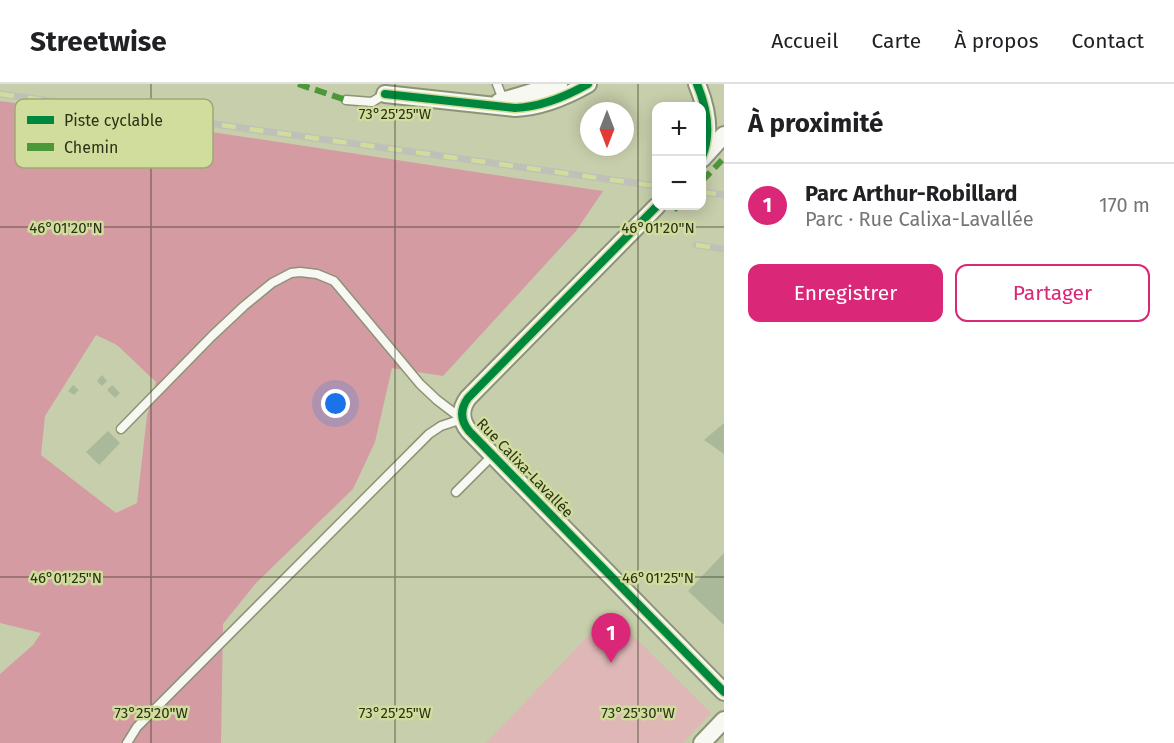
<!DOCTYPE html>
<html lang="fr">
<head>
<meta charset="utf-8">
<style>
  body { margin:0; font-family:"Fira Sans",sans-serif; background:#f6f6f6; color:#202124 }
  .controls { position:absolute; right:18px; top:18px; display:grid; overflow:hidden; border-radius:12px; box-shadow:0 3px 15px #0003 }
  .controls button { width:54px; height:54px; display:grid; place-items:center; padding:0; border:0; border-bottom:2px solid #e0e0e0; background:#fff; color:#202124; font:30px sans-serif }
  .compass { position:absolute; left:580px; top:18px; width:54px; height:54px; border-radius:50%; background:#fff; box-shadow:0 3px 15px #0003; rotate:180deg }
  .you { position:absolute; left:336px; top:320px; width:21px; height:21px; margin:-15px; border:4px solid #fff; border-radius:50%; background:#1a73e8; box-shadow:0 0 0 9px #1a73e833 }
  .badge { display:grid; place-items:center; width:39px; height:39px; border-radius:50%; background:#db2777; color:#fff; font-size:20px; font-weight:700 }
  .pin { position:absolute; translate:-50% -50px; filter:drop-shadow(0 2px 3px #0008) }
  .pin::after { content:''; position:absolute; top:32px; width:21px; height:18px; background:inherit; clip-path:polygon(0 0,100% 0,50% 100%) }
  .list { margin:0; padding:0; list-style:none }
  h2 { display:flex; justify-content:space-between; align-items:center; height:78px; margin:0; padding:0 24px; font-size:26px }
  h2 small { font-size:20px; font-weight:400; color:#757577 }
  .list li { display:grid; grid-template-columns:39px 1fr auto; gap:18px; align-items:center; box-sizing:border-box; height:84px; padding:0 24px; border-top:2px solid #e0e0e0 }
  .list b { display:block; font-size:22px; white-space:nowrap }
  .list p { margin:0; font-size:20px; white-space:nowrap; color:#757577 }
  .list em { font-size:20px; font-style:normal; color:#757577 }
  .actions { display:flex; gap:12px; padding:18px 24px }
  .actions a { flex:1; padding:14px 0; border:2px solid #db2777; border-radius:12px; text-align:center; font-size:21px; color:#db2777 }
  .actions .main { background:#db2777; color:#fff }
  .map { position:relative; flex:none; width:724px; height:659px; overflow:hidden }
  header { display:flex; align-items:center; gap:36px; box-sizing:border-box; height:84px; padding:0 30px; background:#fff; border-bottom:2px solid #e0e0e0 }
  header strong { font-size:28px }
  nav { display:flex; gap:33px; margin-inline-start:auto; font-size:21px }
  main { display:flex }
  aside { flex:1; background:#fff }
  .map>svg:first-child { display:block }
  .green { fill:#deb7b6 }
  .forest { fill:#d49ba3; fill-rule:evenodd }
  .building { fill:#aab999 }
  .lines { fill:none; stroke-linecap:round; stroke-linejoin:round }
  .lane-casing { stroke:#8d9377; stroke-width:11 }
  .street-casing { stroke:#8d9377; stroke-width:20 }
  .lane { stroke:#f7f8f2; stroke-width:8 }
  .street { stroke:#f7f8f2; stroke-width:16 }
  .rail-casing { stroke:#bfc1b8; stroke-width:7 }
  .rail { stroke:#d0dd9c; stroke-width:4.5; stroke-dasharray:14; stroke-linecap:butt }
  .quiet { stroke:#4d973b; stroke-width:6; stroke-dasharray:12 6; stroke-linecap:butt }
  .cycleway-casing { stroke:#d0dd9c; stroke-width:11 }
  .cycleway { stroke:#00873e; stroke-width:8 }
  .ticks { fill:none; stroke:#2c3117; stroke-width:1.5; stroke-opacity:0.45 }
  .labels { text-anchor:middle; stroke-width:5; stroke-linejoin:round; paint-order:stroke }
  .street-label { font-size:15px; fill:#2c3117; stroke:#d0dd9c }
  .key { fill:#d0dd9c; stroke:#9fa974; stroke-width:1.5 }
  .key-label { font-size:16px; fill:#2c3117 }
  .ticks-label { font-size:15px; text-anchor:middle; fill:#2c3117; stroke:#d0dd9c; stroke-width:5; stroke-linejoin:round; paint-order:stroke }
</style>
</head>
<body>
<header>
<strong>Streetwise</strong>
<nav><a>Accueil</a><a>Carte</a><a>À propos</a><a>Contact</a></nav>
</header>
<main>
<div class="map">
<svg width="724" height="659" viewBox="0 0 724 659">
  <rect width="100%" height="100%" fill="#c7ceab"/>
  <path class="green" d="M 610,529 L 711,629 L 683,659 L 486,659 Z"/>
  <path class="forest" d="M 0,17 C 201,45 402,78 603,107 L 576,147 L 443,292 L 392,284 L 375,358 L 353,405 L 256,499 L 223,540 L 221,659 L 0,659 L 0,590 L 33,561 L 41,549 L 0,539 ZM 96,251 L 117,261 L 156,298 L 147,332 L 137,419 L 116,429 L 41,371 L 45,332 Z"/>
  <g class="building">
    <path d="M 102,291 L 107,297 L 102,302 L 97,297 Z"/>
    <path d="M 73,301 L 79,306 L 74,311 L 68,307 Z"/>
    <path d="M 112,301 L 120,309 L 115,314 L 107,306 Z"/>
    <path d="M 724,339 L 724,370 L 704,356 Z"/>
    <path d="M 108,347 L 120,359 L 99,381 L 86,368 Z"/>
    <path d="M 724,469 L 724,541 L 688,507 Z"/>
  </g>
  <g class="lines">
    <g class="lane-casing">
      <g id="lane">
        <path d="M 497,0 L 504,18"/>
        <path d="M 346,16 L 372,18 L 385,10"/>
        <path d="M 121,345 L 212,252 L 244,222 L 272,199 L 291,189 L 300,188 L 317,190 L 334,197 L 420,300 L 437,316 L 462,335"/>
        <path d="M 456,408 L 493,371"/>
        <path d="M 127,659 L 137,643 L 429,350 L 441,342 L 462,335"/>
      </g>
    </g>
    <g class="street-casing">
      <g id="street">
        <path d="M 697,0 C 707,24 712,49 702,73"/>
        <path d="M 385,10 L 515,24 C 541,23 565,13 588,0"/>
        <path d="M 499,18 L 559,0"/>
        <path d="M 702,75 L 724,51"/>
        <path d="M 657,122 L 468,314 C 460,325 460,336 469,347 L 724,608"/>
        <path d="M 702,659 L 724,636"/>
      </g>
    </g>
    <use href="#lane" class="lane"/>
    <use href="#street" class="street"/>
    <g class="rail-casing">
      <g id="rail">
        <path d="M 0,10 L 656,102"/>
        <path d="M 702,108 L 724,111"/>
        <path d="M 696,161 L 724,165"/>
      </g>
    </g>
    <use href="#rail" class="rail"/>
    <g class="quiet">
      <path d="M 298,0 L 346,16"/>
      <path d="M 702,97 L 722,76"/>
      <path d="M 674,126 L 678,122"/>
    </g>
    <g class="cycleway-casing">
      <g id="cycleway">
        <path d="M 697,0 C 707,24 712,49 702,73"/>
        <path d="M 385,10 L 515,24 C 541,23 565,13 588,0"/>
        <path d="M 657,122 L 468,314 C 460,325 460,336 469,347 L 724,608"/>
      </g>
    </g>
    <use href="#cycleway" class="cycleway"/>
  </g>
  <path class="ticks" d="M 151,0 L 151,659M 395,0 L 395,659M 638,0 L 638,659M 0,143 L 724,143M 0,493 L 724,493"/>
  <g class="labels">
    <g class="street-label">
      <text transform="translate(525 384) rotate(46)" y="5">Rue Calixa-Lavallée</text>
    </g>
  </g>
  <rect x="15" y="15" width="198" height="69" rx="9" class="key"/>
  <rect x="27" y="32" width="27" height="8" fill="#00873e"/>
  <rect x="27" y="59" width="27" height="8" fill="#4d973b"/>
  <g class="key-label">
    <text x="64" y="42">Piste cyclable</text>
    <text x="64" y="69">Chemin</text>
  </g>
  <g class="ticks-label">
    <text x="395" y="35">73°25'25"W</text>
    <text x="658" y="149">46°01'20"N</text>
    <text x="66" y="149">46°01'20"N</text>
    <text x="658" y="499">46°01'25"N</text>
    <text x="66" y="499">46°01'25"N</text>
    <text x="151" y="634">73°25'20"W</text>
    <text x="395" y="634">73°25'25"W</text>
    <text x="638" y="634">73°25'30"W</text>
  </g>
</svg>
<div class="controls">
<button>+</button>
<button>−</button>
</div>
<svg class="compass" viewBox="-18 -18 36 36"><path d="M0-13l5 13h-10z" fill="#e53935"/><path d="M0 13l5-13h-10z" fill="#757577"/></svg>
<div class="you"></div>
<div class="pin badge" style="left:611px;top:579px">1</div>
</div>
<aside>
<h2>À proximité<small></small></h2>
<ul class="list">
<li><span class="badge">1</span><div><b>Parc Arthur-Robillard</b><p>Parc · Rue Calixa-Lavallée</p></div><em>170 m</em></li>
</ul>
<div class="actions"><a class="main">Enregistrer</a><a>Partager</a></div>
</aside>
</main>
</body>
</html>
